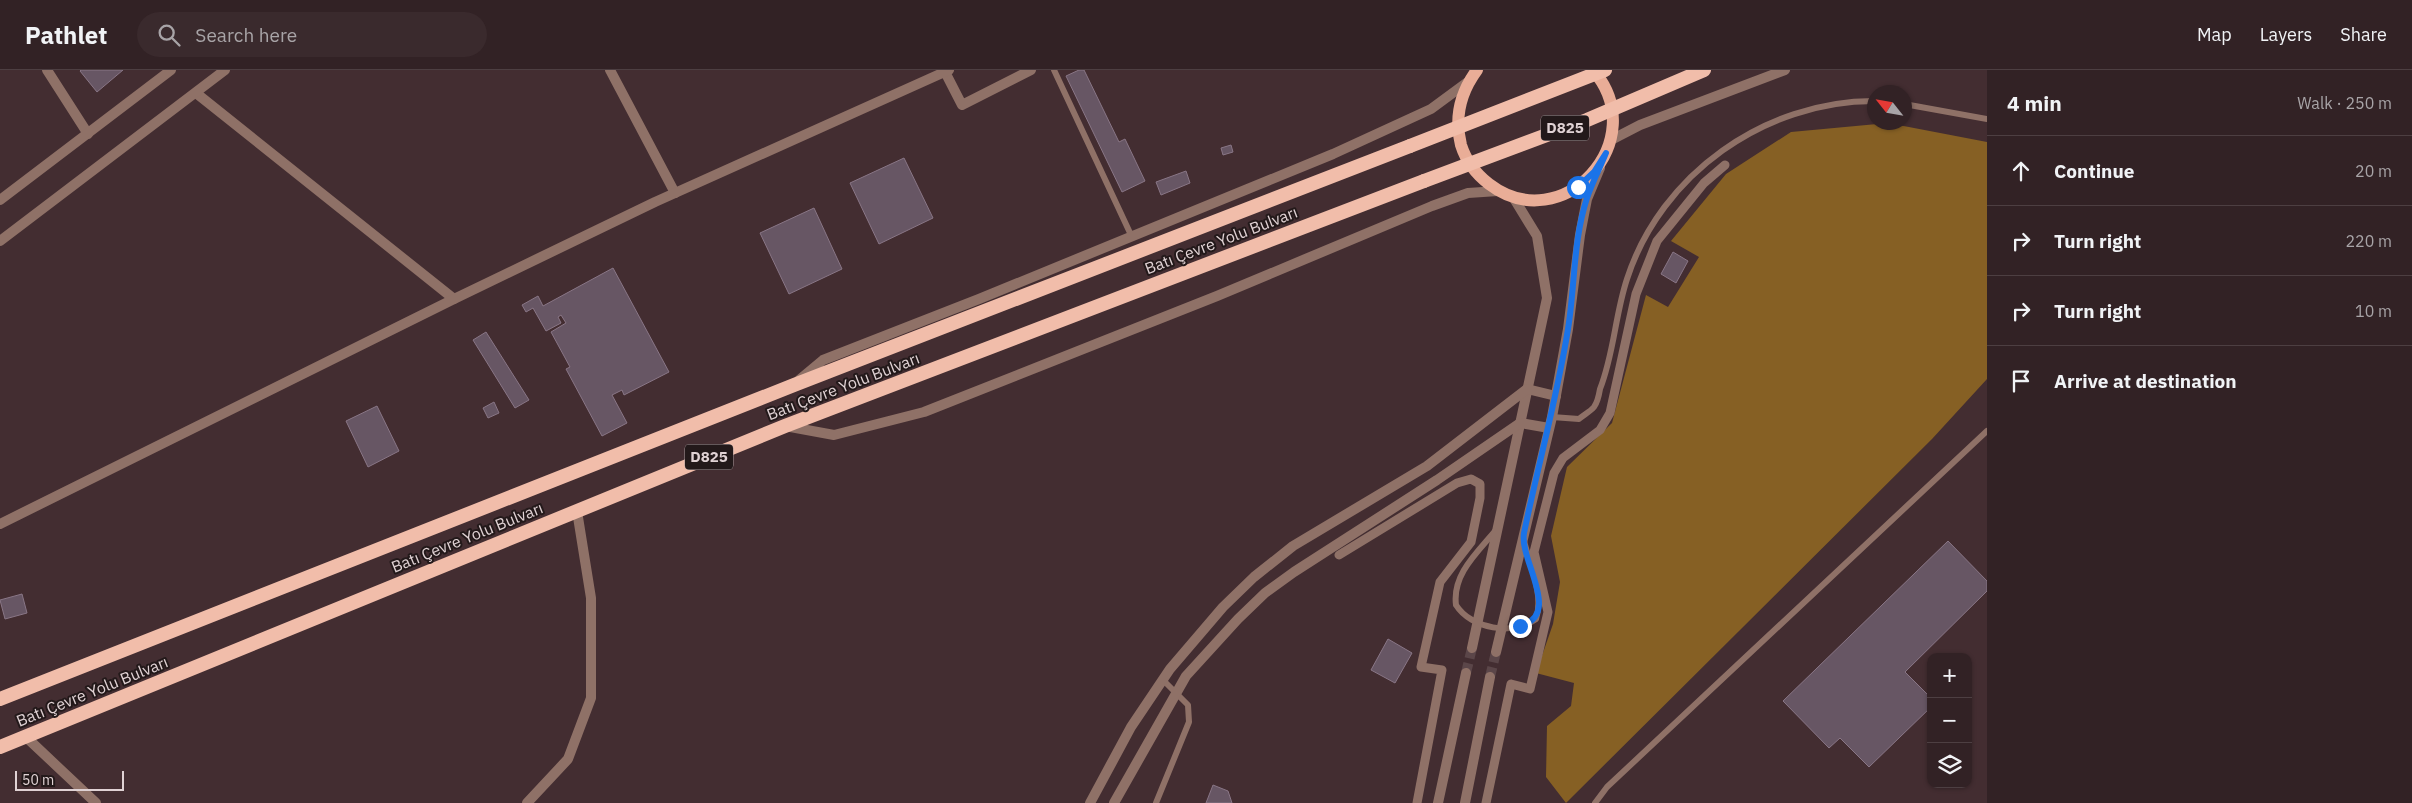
<!DOCTYPE html>
<html lang="en">
<head>
<meta charset="utf-8">
<style>
  body { margin:0; font-family:"IBM Plex Sans",sans-serif; background:#3a2a2d; color:#f1f3f6 }
  .controls { position:absolute; right:15px; bottom:15px; display:grid; overflow:hidden; border-radius:10px; box-shadow:0 1px 4px #0004 }
  .controls button { width:45px; height:45px; display:grid; place-items:center; padding:0; border:0; border-bottom:1px solid #4d3f42; background:#322225; color:#f1f3f6; font:25px sans-serif }
  .compass { position:absolute; left:1867px; top:15px; width:45px; height:45px; border-radius:50%; background:#322225; box-shadow:0 1px 4px #0004; rotate:301deg }
  .scale { position:absolute; left:15px; bottom:12px; width:109px; box-sizing:border-box; padding-left:5px; border:2px solid #e0d2d4; border-top:0; font-size:14px; line-height:18px; white-space:nowrap; color:#e0d2d4; -webkit-text-stroke:4px #23191a; paint-order:stroke }
  .stop { position:absolute; width:15px; height:15px; margin:-11px; border:4px solid #1a73e8; border-radius:50%; background:#fff }
  .stop.end { background:#1a73e8; border-color:#fff; box-shadow:0 1px 5px #0008 }
  .list { margin:0; padding:0; list-style:none }
  h2 { display:flex; justify-content:space-between; align-items:center; height:65px; margin:0; padding:0 20px; font-size:21px }
  h2 small { font-size:16px; font-weight:400; color:#a8a4a7 }
  .list li { display:grid; grid-template-columns:32px 1fr auto; gap:15px; align-items:center; box-sizing:border-box; height:70px; padding:0 20px; border-top:1px solid #4d3f42 }
  .list b { display:block; font-size:19px; white-space:nowrap }
  .list em { font-size:16px; font-style:normal; color:#a8a4a7 }
  .icon { flex:none; width:28px; height:28px; fill:none; stroke:currentColor; stroke-width:2; stroke-linecap:round; stroke-linejoin:round }
  .map { position:relative; flex:none; width:1987px; height:733px; overflow:hidden }
  header { display:flex; align-items:center; gap:30px; box-sizing:border-box; height:70px; padding:0 25px; background:#322225; border-bottom:1px solid #4d3f42 }
  header strong { font-size:24px }
  nav { display:flex; gap:28px; margin-inline-start:auto; font-size:18px }
  .search { width:350px; height:45px; background:#3a2a2d; display:flex; align-items:center; gap:12px; box-sizing:border-box; padding:0 18px; border-radius:28px; color:#a8a4a7; font-size:19px }
  main { display:flex }
  aside { flex:1; background:#322225 }
  .map>svg:first-child { display:block }
  .forest { fill:#866024 }
  .building { fill:#675664; stroke:#897686 }
  .lines { fill:none; stroke-linecap:round; stroke-linejoin:round }
  .tertiary-tunnel { stroke:#5b4649; stroke-width:10; stroke-dasharray:10 5; stroke-linecap:butt }
  .service { stroke:#8f7167; stroke-width:6 }
  .pedestrian { stroke:#8f7167; stroke-width:9 }
  .minor { stroke:#8f7167; stroke-width:10 }
  .tertiary { stroke:#8f7167; stroke-width:10 }
  .primary { stroke:#e9ad97; stroke-width:12 }
  .trunk { stroke:#f1bdaa; stroke-width:14 }
  .trunk-bridge { stroke:#f1bdaa; stroke-width:14 }
  .route { stroke:#1a73e8; stroke-width:6 }
  .labels { text-anchor:middle; stroke-width:4; stroke-linejoin:round; paint-order:stroke }
  .shield { fill:#23191a; stroke:#a79a9c; stroke-width:1 }
  .shield-label { font-size:15px; font-weight:bold; fill:#e0d2d4 }
  .street-label { font-size:16px; fill:#e0d2d4; stroke:#23191a }
</style>
</head>
<body>
<header>
<strong>Pathlet</strong>
<div class="search"><svg class="icon" aria-label="search" viewBox="0 0 24 24"><circle cx="10" cy="10" r="6"/><path d="M15 15l6 6"/></svg>Search here</div>
<nav><a>Map</a><a>Layers</a><a>Share</a></nav>
</header>
<main>
<div class="map">
<svg width="1987" height="733" viewBox="0 0 1987 733">
  <rect width="100%" height="100%" fill="#432d31"/>
  <path class="forest" d="M 1888,53 L 1987,72 L 1987,309 L 1932,369 L 1566,733 L 1546,707 L 1547,656 L 1571,636 L 1574,613 L 1536,603 L 1553,554 L 1560,512 L 1551,466 L 1567,397 L 1612,353 L 1646,225 L 1668,237 L 1699,187 L 1671,171 L 1726,104 L 1791,62 Z"/>
  <g class="building">
    <path d="M 81,0 L 123,0 L 97,22 L 80,1 Z"/>
    <path d="M 1079,0 L 1084,0 L 1119,72 L 1125,69 L 1145,111 L 1122,122 L 1066,6 Z"/>
    <path d="M 1231,75 L 1233,82 L 1223,85 L 1221,78 Z"/>
    <path d="M 904,88 L 933,148 L 879,174 L 850,113 Z"/>
    <path d="M 1186,101 L 1190,113 L 1161,125 L 1156,112 Z"/>
    <path d="M 814,138 L 842,199 L 789,224 L 760,163 Z"/>
    <path d="M 1673,182 L 1688,191 L 1676,213 L 1661,204 Z"/>
    <path d="M 613,198 L 669,302 L 624,325 L 622,320 L 612,325 L 627,353 L 602,366 L 566,299 L 570,297 L 551,262 L 566,253 L 561,245 L 558,247 L 561,253 L 546,261 L 533,238 L 526,242 L 522,235 L 538,226 L 543,236 Z"/>
    <path d="M 486,262 L 529,330 L 515,338 L 473,270 Z"/>
    <path d="M 494,332 L 499,343 L 488,348 L 483,338 Z"/>
    <path d="M 377,336 L 399,381 L 368,397 L 346,351 Z"/>
    <path d="M 1948,471 L 1987,511 L 1987,521 L 1905,602 L 1931,628 L 1931,637 L 1869,697 L 1840,668 L 1829,678 L 1783,631 Z"/>
    <path d="M 22,524 L 27,543 L 5,549 L 0,530 Z"/>
    <path d="M 1388,569 L 1412,583 L 1395,613 L 1371,600 Z"/>
    <path d="M 1213,715 L 1228,721 L 1232,733 L 1206,733 Z"/>
  </g>
  <g class="lines">
    <g class="tertiary-tunnel">
      <path d="M 1466,603 L 1472,578"/>
      <path d="M 1490,607 L 1496,582"/>
    </g>
    <g class="service">
      <path d="M 1054,0 L 1131,165"/>
      <path d="M 1904,34 L 1987,49"/>
      <path d="M 1552,347 L 1579,349 C 1583,345 1590,342 1594,337 C 1597,333 1599,325 1600,319 C 1614,284 1615,245 1627,209 C 1661,104 1765,31 1874,31"/>
      <path d="M 1496,460 C 1478,482 1452,504 1456,535 C 1471,559 1513,566 1536,549 C 1544,525 1530,495 1524,471"/>
      <path d="M 1156,733 L 1189,652 L 1188,635 L 1163,610"/>
      <path d="M 1595,733 L 1607,717 L 1987,361"/>
    </g>
    <g class="pedestrian">
      <path d="M 1339,485 L 1457,413 L 1471,409 L 1480,414 L 1480,428 L 1471,472 L 1440,512 L 1421,597 L 1442,600 L 1417,733"/>
      <path d="M 1486,733 L 1511,614 L 1530,619 L 1548,542 L 1534,482 L 1554,403 L 1563,388 L 1600,360 L 1610,343 L 1636,224 L 1657,171 L 1704,113 L 1725,95"/>
    </g>
    <g class="minor">
      <path d="M 47,0 L 88,64"/>
      <path d="M 610,0 L 675,123"/>
      <path d="M 944,0 L 962,35 L 1031,0"/>
      <path d="M 196,23 L 454,229"/>
      <path d="M 0,130 L 171,0"/>
      <path d="M 0,171 L 225,0"/>
      <path d="M 0,454 L 454,229 L 655,132 L 949,0"/>
      <path d="M 26,667 L 96,733"/>
      <path d="M 527,733 L 568,689 L 591,628 L 591,528 L 577,441"/>
    </g>
    <g class="tertiary">
      <path d="M 1611,70 L 1640,55 L 1785,0"/>
      <path d="M 799,310 L 823,290 L 979,229 L 1333,84 L 1431,39 L 1469,11"/>
      <path d="M 785,356 L 834,365 L 924,342 L 1217,226 L 1432,136 L 1468,123 L 1498,121"/>
      <path d="M 1472,578 L 1547,228 L 1537,166 L 1513,127"/>
      <path d="M 1496,582 L 1552,347 L 1568,259 L 1580,165 L 1587,129 L 1600,98"/>
      <path d="M 1090,733 L 1131,657 L 1170,599 L 1223,537 L 1254,507 L 1293,476 L 1427,396 L 1527,319 L 1556,326"/>
      <path d="M 1114,733 L 1186,606 L 1238,549 L 1265,523 L 1294,502 L 1437,410 L 1520,353 L 1549,358"/>
      <path d="M 1438,733 L 1466,603"/>
      <path d="M 1465,733 L 1490,607"/>
    </g>
    <path class="primary" d="M 1477,0 C 1460,23 1454,47 1461,75 C 1466,91 1476,104 1489,114 C 1562,170 1654,70 1593,0"/>
    <g class="trunk">
      <path d="M 0,629 L 794,315 L 1410,76"/>
      <path d="M 0,677 L 785,356 L 1424,111"/>
    </g>
    <g class="trunk-bridge">
      <path d="M 1410,76 L 1605,0"/>
      <path d="M 1424,111 L 1587,50 L 1704,0"/>
    </g>
  </g>
  <g class="lines">
    <path class="route" d="M 1520,556 C 1563,545 1519,490 1524,463 C 1538,395 1557,328 1568,259 C 1575,217 1573,170 1587,128 C 1592,113 1600,98 1606,83 L 1594,102 L 1578,117"/>
  </g>
  <g class="labels">
    <g class="shield">
      <rect x="1541" y="45.5" width="48" height="25" rx="4"/>
      <rect x="685" y="374.5" width="48" height="25" rx="4"/>
    </g>
    <g class="shield-label">
      <text x="1565" y="63">D825</text>
      <text x="709" y="392">D825</text>
    </g>
    <g class="street-label">
      <text transform="translate(1221 170) rotate(-21)" y="6">Batı Çevre Yolu Bulvarı</text>
      <text transform="translate(843 316) rotate(-21)" y="6">Batı Çevre Yolu Bulvarı</text>
      <text transform="translate(467 467) rotate(-22)" y="6">Batı Çevre Yolu Bulvarı</text>
      <text transform="translate(92 621) rotate(-22)" y="6">Batı Çevre Yolu Bulvarı</text>
    </g>
  </g>
</svg>
<div class="controls">
<button>+</button>
<button>−</button>
<button><svg class="icon" aria-label="layers" viewBox="0 0 24 24"><path d="M12 4l9 5-9 5-9-5zM3 14l9 5 9-5"/></svg></button>
</div>
<svg class="compass" viewBox="-18 -18 36 36"><path d="M0-13l5 13h-10z" fill="#e53935"/><path d="M0 13l5-13h-10z" fill="#a8a4a7"/></svg>
<div class="scale">50 m</div>
<div class="stop" style="left:1578px;top:117px"></div>
<div class="stop end" style="left:1520px;top:556px"></div>
</div>
<aside>
<h2>4 min<small>Walk · 250 m</small></h2>
<ul class="list">
<li><svg class="icon" aria-label="ahead" viewBox="0 0 24 24"><path d="M12 20V5M6 11l6-6 6 6"/></svg><div><b>Continue</b></div><em>20 m</em></li>
<li><svg class="icon" aria-label="right" viewBox="0 0 24 24"><path d="M7 20v-9h11M14 6l5 5-5 5"/></svg><div><b>Turn right</b></div><em>220 m</em></li>
<li><svg class="icon" aria-label="right" viewBox="0 0 24 24"><path d="M7 20v-9h11M14 6l5 5-5 5"/></svg><div><b>Turn right</b></div><em>10 m</em></li>
<li><svg class="icon" aria-label="arrive" viewBox="0 0 24 24"><path d="M6 21V4h12l-3 4 3 4H6"/></svg><div><b>Arrive at destination</b></div></li>
</ul>
</aside>
</main>
</body>
</html>
